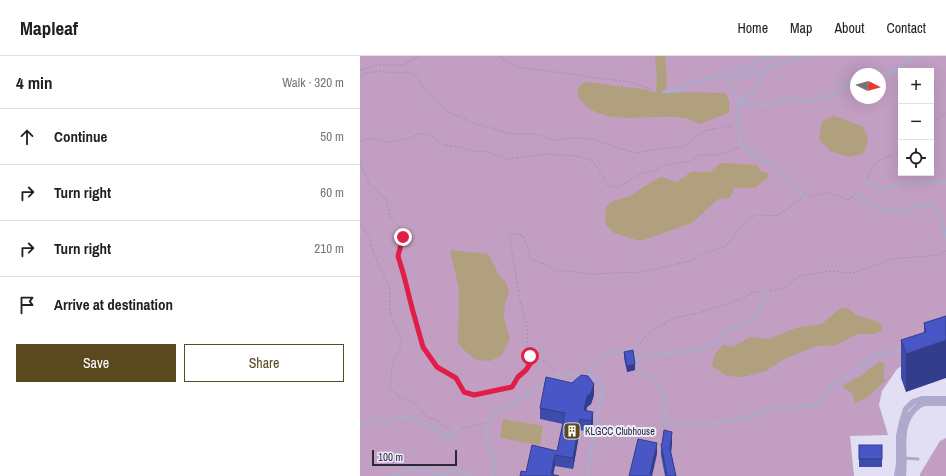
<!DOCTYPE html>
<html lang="en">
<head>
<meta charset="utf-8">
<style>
  body { margin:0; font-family:"Archivo Narrow",sans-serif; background:#f6f6f6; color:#202124 }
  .controls { position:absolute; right:12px; top:12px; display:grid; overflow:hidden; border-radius:0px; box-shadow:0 4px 16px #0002 }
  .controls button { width:36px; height:36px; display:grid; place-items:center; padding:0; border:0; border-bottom:1px solid #e0e0e0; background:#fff; color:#202124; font:20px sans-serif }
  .compass { position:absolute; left:490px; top:12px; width:36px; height:36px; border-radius:50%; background:#fff; box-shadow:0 4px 16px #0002; rotate:96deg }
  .scale { position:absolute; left:12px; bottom:10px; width:85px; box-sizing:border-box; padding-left:4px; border:2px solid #292a39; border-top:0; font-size:11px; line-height:14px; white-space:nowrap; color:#292a39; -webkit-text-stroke:3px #eeebfa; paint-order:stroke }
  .stop { position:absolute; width:12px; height:12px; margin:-9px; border:3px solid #e11d48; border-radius:50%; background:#fff }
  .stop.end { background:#e11d48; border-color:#fff; box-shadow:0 1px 4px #0008 }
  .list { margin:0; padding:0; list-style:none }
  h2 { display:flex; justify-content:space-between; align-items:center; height:52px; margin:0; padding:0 16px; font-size:17px }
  h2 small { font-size:13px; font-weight:400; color:#757577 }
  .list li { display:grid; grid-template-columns:26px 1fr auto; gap:12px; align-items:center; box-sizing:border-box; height:56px; padding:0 16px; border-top:1px solid #e0e0e0 }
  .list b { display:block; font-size:15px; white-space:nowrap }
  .list em { font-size:13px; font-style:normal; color:#757577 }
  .actions { display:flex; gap:8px; padding:12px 16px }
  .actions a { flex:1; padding:9px 0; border:1px solid #5a491e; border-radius:0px; text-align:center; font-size:14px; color:#5a491e }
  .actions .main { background:#5a491e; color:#fff }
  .icon { flex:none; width:22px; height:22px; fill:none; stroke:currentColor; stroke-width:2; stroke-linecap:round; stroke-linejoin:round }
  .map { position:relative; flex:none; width:586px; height:420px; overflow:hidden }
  header { display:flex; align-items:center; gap:24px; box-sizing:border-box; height:56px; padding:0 20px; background:#fff; border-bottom:1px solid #e0e0e0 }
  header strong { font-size:19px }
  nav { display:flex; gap:22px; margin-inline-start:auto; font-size:14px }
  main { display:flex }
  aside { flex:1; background:#fff }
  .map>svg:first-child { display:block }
  .green { fill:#c19ec2; fill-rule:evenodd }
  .water { fill:#b0a07d }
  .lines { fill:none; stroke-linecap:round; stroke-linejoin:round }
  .river { stroke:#b0a07d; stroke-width:10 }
  .path { stroke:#9694b7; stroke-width:1; stroke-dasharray:2 2; stroke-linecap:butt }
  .service { stroke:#adaacb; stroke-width:3 }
  .minor { stroke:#adaacb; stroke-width:6 }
  .wall { fill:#3f4baa }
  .shaded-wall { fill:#333d8b }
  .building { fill:#4957c6; stroke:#333d8b }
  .route { stroke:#e11d48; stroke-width:5 }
  .labels { text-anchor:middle; stroke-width:4; stroke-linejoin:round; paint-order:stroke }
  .poi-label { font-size:10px; fill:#292a39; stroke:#eeebfa; text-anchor:start }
</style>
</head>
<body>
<header>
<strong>Mapleaf</strong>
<nav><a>Home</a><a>Map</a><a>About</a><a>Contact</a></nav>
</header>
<main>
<aside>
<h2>4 min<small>Walk · 320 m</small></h2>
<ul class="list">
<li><svg class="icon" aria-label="ahead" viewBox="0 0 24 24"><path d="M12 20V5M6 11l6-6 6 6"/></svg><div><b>Continue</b></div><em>50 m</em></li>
<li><svg class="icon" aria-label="right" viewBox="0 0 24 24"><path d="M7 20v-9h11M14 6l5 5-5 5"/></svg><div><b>Turn right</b></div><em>60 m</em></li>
<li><svg class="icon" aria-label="right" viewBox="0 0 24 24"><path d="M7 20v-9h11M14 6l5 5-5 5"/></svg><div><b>Turn right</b></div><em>210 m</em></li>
<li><svg class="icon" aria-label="arrive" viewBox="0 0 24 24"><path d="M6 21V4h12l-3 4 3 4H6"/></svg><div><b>Arrive at destination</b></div></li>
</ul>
<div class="actions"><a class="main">Save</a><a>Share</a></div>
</aside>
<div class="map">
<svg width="586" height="420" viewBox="0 0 586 420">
  <rect width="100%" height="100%" fill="#e2def3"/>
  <g class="green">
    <path d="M 0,0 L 586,0 L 586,282 L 537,313 L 522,335 L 519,349 L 528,379 L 490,380 L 494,420 L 0,420 ZM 541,15 L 571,15 L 571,117 L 541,117 ZM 496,18 L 520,18 L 520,42 L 496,42 Z"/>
    <path d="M 586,382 L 586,420 L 560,420 L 560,418 L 580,385 Z"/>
  </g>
  <g class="water">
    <path d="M 228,26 L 265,31 L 284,33 L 301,38 L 323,36 L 365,37 L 369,45 L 369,57 L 339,68 C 334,65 330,63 325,62 C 295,57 252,70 227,51 C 223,47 219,44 218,38 C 217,31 221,27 228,26 Z"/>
    <path d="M 474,60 L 502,70 C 510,83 509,83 503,98 L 489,101 L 470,95 L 459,83 L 462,65 Z"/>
    <path d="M 361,107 L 396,109 L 401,115 L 409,118 L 407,122 L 395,132 L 374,132 L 370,142 L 358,143 L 332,167 L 280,185 L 254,177 L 245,168 L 246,151 L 253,145 L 271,140 L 283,131 L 301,121 L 317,126 L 331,116 L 350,116 Z"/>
    <path d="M 90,194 L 128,198 L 139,219 L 146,226 L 149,236 L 145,247 L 144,262 L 150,283 L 142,299 L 130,305 L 117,304 L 107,297 L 98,287 L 99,233 Z"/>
    <path d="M 488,252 L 496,259 L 513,264 L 521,268 L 522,275 L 513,278 L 497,278 L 476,289 L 456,290 L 424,303 L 406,315 L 383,321 L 367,320 L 352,310 L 355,298 L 363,289 L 373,291 L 390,281 L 409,283 L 436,272 L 462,268 L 479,253 Z"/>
    <path d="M 519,306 L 525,308 L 523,320 L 526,324 L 508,341 L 495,347 L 493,338 L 482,330 L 502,319 Z"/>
    <path d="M 143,363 L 183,370 L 180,389 L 140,382 Z"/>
  </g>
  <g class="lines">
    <path class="river" d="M 300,0 L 302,23 L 301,38"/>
    <g class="path">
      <path d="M 139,0 L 157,11 L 269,26 L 291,33"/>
      <path d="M 0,14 L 16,9 L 43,9 L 59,0"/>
      <path d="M 0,21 L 4,18 L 18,15 L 38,17 L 48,16 L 57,21 L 65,34 L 81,50 L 90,57 L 103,62 L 115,68 L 132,72 L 151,78 L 175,78 L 194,84 L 210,82 L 232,83 L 258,92 L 278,97 L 297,93 L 322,91 L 344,75 L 365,70 L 373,71"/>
      <path d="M 571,81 L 573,66 L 586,57"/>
      <path d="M 0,85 L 10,82 L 27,86 L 48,83 L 61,77 L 70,79 L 84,89 L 104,92 L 113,95 L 128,96 L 146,103 L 184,98 L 218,100 L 232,105 L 243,119 L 247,129 L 257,132 L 283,117 L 294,115 L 306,109 L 330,105 L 340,99 L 358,99 L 378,92"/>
      <path d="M 0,107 L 9,128 L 26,143 L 31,163 L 40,172 L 43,181 L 38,200 L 44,220 L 52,252 L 63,291 L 77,311 L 96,321 L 104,336 L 114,339 L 152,331 L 158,321 L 166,315 L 174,302"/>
      <path d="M 507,122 L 512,110 L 522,103 L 541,95"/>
      <path d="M 449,140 L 470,137 L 488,144 L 494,140"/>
      <path d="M 0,167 L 10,183 L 13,196 L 30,232 L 30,254 L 34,268 L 42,283 L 39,295 L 32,309 L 30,331 L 38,340 L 57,349 L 67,361 L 77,364 L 88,373 L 92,373"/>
      <path d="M 410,235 L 423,233 L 440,220 L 470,215 L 493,217 L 532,203 L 579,199 L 586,195"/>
      <path d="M 277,291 L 289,277 L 312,263 L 338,257 L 384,242 L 393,236 L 401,236"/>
      <path d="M 195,316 C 187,303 182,305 170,300 L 168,294 L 167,271 L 160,245 L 150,185 L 150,179 L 158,178 L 164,180 L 171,203 L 178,206 L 185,208 L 195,215 L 209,215 L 229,218 L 281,216 L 330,205 L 345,196 L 365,191 L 388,162 L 398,159 L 417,160 L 441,143"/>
      <path d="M 101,373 L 125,367"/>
    </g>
    <g class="service">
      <path d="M 363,18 L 367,24 L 379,46 L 378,71 L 382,90 L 398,102 L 416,111 L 444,141"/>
      <path d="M 520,21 L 532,15 L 556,0"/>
      <path d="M 367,24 L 395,16 L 401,17 L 406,12 L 445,0"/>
      <path d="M 303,36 L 311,35 L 416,0"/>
      <path d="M 379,46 L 407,50 L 429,42 L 445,46 L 472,39 L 481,35 L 488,25 L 496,25"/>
      <path d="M 379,46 C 395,36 396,35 401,17"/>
      <path d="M 506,127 L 523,133 L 542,127 L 586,126"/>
      <path d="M 497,138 L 510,148 L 527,154 L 547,156 L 557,150 L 569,147 L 579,156 L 586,181"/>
      <path d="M 278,304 L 285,300 L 337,294 L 359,284 L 368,273 L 388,266 L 398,259 L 405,236"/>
      <path d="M 227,320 L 237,304 L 253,296 L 274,294 L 278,304 L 280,315 C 285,318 292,322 296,326 C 307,336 305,355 305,368 L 338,369 L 380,363 L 410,354 L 457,348 L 470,331 L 501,311 L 515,300 L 540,294 L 543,292"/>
      <path d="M 0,368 C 14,361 15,362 29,366 C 32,365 35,363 38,362 C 51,357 75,374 87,381 L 91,382 L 93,381 L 97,373"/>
      <path d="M 544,402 L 558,403"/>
      <path d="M 35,420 L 49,413 L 55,413 L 80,418 L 85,418 L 93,414 L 97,413 L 111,420"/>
      <path d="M 132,420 C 137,408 135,404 130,393 C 129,391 127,390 127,388 C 124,377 129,363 137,356 L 197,320 C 208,318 239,316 242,331 C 243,341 240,350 237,359 L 227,420"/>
    </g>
    <g class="minor">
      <path d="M 537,420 L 539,408 L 539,380 L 542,366 L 546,353 L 553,346 L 562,343 L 586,343"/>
      <path d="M 543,420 C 546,399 537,372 554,354 C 556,352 558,350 561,348 C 568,346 579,347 586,347"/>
    </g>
  </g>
  <g class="wall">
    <path d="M 586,260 L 546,336 L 541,322 L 541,284 L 564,277 L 564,267 Z"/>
    <path d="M 264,296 L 275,314 L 267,316 L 264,302 Z"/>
    <path d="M 234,339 L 231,348 L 227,351 L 226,355 L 233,367 L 231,376 L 220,374 L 213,413 L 195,410 L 166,416 L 197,395 L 203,368 L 180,363 L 180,352 Z"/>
    <path d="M 312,387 L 311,396 L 316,420 L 305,420 L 301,399 L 301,388 Z"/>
    <rect x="499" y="389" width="23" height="22"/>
  </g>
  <g class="shaded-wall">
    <path d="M 586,284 L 586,322 L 546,336 L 546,298 Z"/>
    <path d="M 275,308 L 275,314 L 267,316 L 267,310 Z"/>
    <path d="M 234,328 L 234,339 L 231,348 L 227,351 L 224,365 L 224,354 L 227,340 Z"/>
    <path d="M 233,356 L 233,367 L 231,376 L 231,365 Z"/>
    <path d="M 220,363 L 220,374 L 213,413 L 213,402 Z"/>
    <path d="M 312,376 L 312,387 L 310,404 L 310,393 Z"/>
    <path d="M 297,387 L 297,398 L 292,420 L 290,417 Z"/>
    <path d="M 195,399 L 195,410 L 193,420 L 191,418 Z"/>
  </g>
  <g class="building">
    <path d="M 586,260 L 586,284 L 546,298 L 541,284 L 566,276 L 564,267 Z"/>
    <path d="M 273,294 L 275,308 L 267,310 L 264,296 Z"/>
    <path d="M 221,319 L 228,320 L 234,328 L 231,337 L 227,340 L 224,354 L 233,356 L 231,365 L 220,363 L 213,402 L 195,399 L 191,418 L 199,420 L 160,420 L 161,415 L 166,416 L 172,389 L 197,395 L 205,357 L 180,352 L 186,321 L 212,327 Z"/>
    <path d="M 304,374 L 312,376 L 310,393 L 316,420 L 307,420 L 301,388 L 302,388 Z"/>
    <path d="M 278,383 L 297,387 L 290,417 L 292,420 L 269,420 Z"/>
    <rect x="499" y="389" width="23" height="14"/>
  </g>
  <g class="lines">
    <path class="route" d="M 43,181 L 38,200 L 44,220 L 52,252 L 63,291 L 77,311 L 96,322 L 104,336 L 114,339 L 152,331 L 158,321 L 166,314 L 174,302 L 170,300"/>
  </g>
  <defs>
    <g id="building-square" transform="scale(0.9)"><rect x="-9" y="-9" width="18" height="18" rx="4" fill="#5a491e" stroke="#eeebfa"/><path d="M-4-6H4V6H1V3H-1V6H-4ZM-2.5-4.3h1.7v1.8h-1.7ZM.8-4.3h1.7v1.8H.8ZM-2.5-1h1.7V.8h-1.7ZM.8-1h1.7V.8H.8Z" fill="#fff"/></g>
  </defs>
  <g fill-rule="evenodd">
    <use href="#building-square" x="212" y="375"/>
  </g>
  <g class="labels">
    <g class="poi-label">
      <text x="225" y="379">KLGCC Clubhouse</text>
    </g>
  </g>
</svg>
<div class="controls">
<button>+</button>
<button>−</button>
<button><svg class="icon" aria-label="locate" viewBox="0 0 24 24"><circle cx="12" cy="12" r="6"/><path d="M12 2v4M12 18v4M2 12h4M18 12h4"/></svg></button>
</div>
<svg class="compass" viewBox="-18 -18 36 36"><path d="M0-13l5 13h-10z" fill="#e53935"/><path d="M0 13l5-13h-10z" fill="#757577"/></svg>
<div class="scale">100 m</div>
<div class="stop" style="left:170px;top:300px"></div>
<div class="stop end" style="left:43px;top:181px"></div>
</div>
</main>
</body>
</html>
